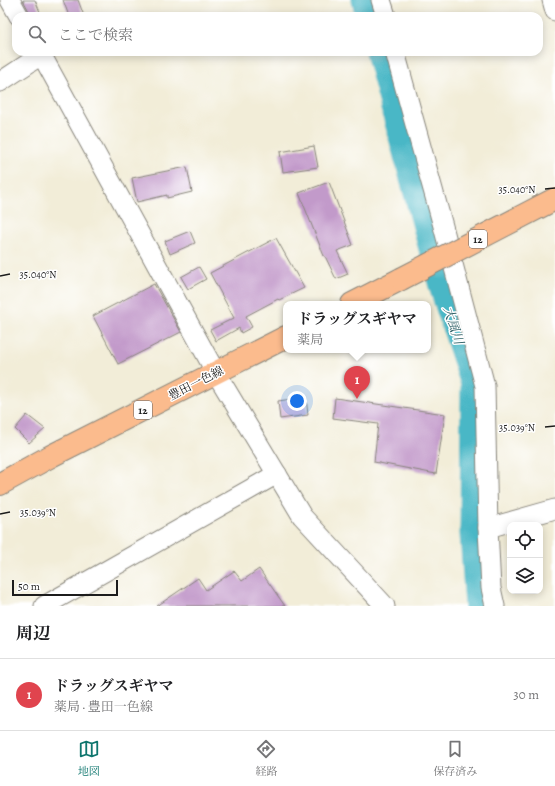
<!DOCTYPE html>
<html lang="ja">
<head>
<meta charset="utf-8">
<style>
  body { margin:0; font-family:Alegreya,"Noto Serif JP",serif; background:#f6f6f6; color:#202124 }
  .controls { position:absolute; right:12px; bottom:12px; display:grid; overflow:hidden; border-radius:8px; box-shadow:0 2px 10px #0003 }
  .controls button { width:36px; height:36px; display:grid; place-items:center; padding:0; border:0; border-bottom:1px solid #e0e0e0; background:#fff; color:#202124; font:20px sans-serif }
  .scale { position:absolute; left:12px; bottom:10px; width:106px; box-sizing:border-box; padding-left:4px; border:2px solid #1c1c1c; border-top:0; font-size:11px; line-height:14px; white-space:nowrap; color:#1c1c1c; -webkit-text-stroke:3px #fff; paint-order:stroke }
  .you { position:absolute; left:297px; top:401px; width:14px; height:14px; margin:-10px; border:3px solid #fff; border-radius:50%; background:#1a73e8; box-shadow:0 0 0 6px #1a73e833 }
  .badge { display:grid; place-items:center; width:26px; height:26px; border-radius:50%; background:#0f766e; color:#fff; font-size:13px; font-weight:700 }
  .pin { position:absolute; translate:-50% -33px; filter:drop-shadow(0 1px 2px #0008) }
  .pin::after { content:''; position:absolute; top:21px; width:14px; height:12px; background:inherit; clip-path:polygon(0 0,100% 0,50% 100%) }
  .popup { position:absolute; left:283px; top:301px; width:148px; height:52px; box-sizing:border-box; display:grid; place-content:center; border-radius:8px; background:#fff; filter:drop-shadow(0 1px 3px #0005); font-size:13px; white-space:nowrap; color:#757577 }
  .popup b { font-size:15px; color:#202124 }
  .popup::after { content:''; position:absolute; left:50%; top:100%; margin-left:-8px; border:8px solid transparent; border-top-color:#fff }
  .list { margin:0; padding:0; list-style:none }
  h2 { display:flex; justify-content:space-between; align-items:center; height:52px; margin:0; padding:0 16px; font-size:17px }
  h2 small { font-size:13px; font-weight:400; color:#757577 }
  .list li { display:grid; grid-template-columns:26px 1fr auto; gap:12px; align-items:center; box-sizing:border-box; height:72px; padding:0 16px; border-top:1px solid #e0e0e0 }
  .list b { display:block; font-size:15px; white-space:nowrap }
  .list p { margin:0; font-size:13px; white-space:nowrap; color:#757577 }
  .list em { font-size:13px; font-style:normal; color:#757577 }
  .icon { flex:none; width:22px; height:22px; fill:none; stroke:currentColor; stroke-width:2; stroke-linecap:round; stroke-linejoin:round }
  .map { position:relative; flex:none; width:555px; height:606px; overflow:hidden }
  .search { position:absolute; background:#fff; box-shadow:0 2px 10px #0003; left:12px; right:12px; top:12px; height:44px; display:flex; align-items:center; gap:10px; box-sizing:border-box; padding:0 14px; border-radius:12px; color:#757577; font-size:15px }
  .sheet { height:124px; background:#fff }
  nav { display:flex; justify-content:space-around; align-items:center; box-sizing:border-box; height:56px; border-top:1px solid #e0e0e0; background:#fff; font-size:11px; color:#757577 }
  nav a { display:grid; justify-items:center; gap:2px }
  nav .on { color:#0f766e }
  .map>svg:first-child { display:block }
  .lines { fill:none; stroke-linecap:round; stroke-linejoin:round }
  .river { stroke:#4ab7c6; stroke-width:25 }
  .building { fill:#c29aca }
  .minor-casing { stroke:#87847a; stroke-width:21 }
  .major-casing { stroke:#87847a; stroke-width:24 }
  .minor { stroke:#fff; stroke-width:19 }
  .major { stroke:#fbbb8d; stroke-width:22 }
  .major-bridge-casing { stroke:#87847a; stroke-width:24; stroke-linecap:butt }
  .major-bridge { stroke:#fbbb8d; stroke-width:22 }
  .ticks { fill:none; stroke:#1c1c1c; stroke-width:1.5 }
  .labels { text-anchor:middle; stroke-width:3; stroke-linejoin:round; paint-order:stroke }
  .shield { fill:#fff; stroke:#606060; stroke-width:1 }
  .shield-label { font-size:11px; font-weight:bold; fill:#1c1c1c }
  .street-label { font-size:12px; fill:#1c1c1c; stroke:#fff }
  .water-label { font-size:13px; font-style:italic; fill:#316268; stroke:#fff }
  .ticks-label { font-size:10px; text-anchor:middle; fill:#1c1c1c; stroke:#fff; stroke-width:3; stroke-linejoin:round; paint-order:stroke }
</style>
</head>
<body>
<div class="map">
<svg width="555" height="606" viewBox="0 0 555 606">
  <rect width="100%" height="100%" fill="#fff"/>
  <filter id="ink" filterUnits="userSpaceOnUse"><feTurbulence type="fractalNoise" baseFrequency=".025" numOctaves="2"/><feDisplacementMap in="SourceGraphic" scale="8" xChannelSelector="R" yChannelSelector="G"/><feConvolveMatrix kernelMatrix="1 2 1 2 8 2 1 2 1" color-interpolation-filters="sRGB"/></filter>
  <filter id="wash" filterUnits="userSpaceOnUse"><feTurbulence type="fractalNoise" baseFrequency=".012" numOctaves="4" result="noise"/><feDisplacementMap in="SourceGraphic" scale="16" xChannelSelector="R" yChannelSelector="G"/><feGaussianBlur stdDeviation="0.9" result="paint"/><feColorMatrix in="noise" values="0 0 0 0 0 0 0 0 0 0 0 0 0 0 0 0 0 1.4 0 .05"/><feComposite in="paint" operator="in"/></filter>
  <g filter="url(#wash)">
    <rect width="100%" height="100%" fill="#f2edd8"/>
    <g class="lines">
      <g class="river">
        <path d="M 364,0 L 368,16"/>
        <path d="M 378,52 L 441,286 L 473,384 L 472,534 L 477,606"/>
      </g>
    </g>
    <g id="blocks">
      <g class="building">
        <path d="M 23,0 L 35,0 L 40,12 L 30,16 L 29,11 Z"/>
        <path d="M 63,0 L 78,0 L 84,16 L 69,16 Z"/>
        <path d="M 314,146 L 318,167 L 283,172 L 280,152 Z"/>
        <path d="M 187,167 L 192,192 L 167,198 L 167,195 L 137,202 L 132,178 Z"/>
        <path d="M 329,182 L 353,245 L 337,251 L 348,274 L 336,279 L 325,256 L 324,256 L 299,193 Z"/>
        <path d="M 190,231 L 195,243 L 170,254 L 165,241 Z"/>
        <path d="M 276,238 L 304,288 L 279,300 L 278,299 L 246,316 L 252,327 L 241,333 L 239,328 L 216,341 L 210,330 L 234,318 L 210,273 Z"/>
        <path d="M 199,267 L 206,279 L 188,289 L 181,277 Z"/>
        <path d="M 154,284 L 181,332 L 118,364 L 93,316 Z"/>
        <path d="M 306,397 L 308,415 L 280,419 L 278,401 Z"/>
        <path d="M 335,398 L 445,414 L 436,474 L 374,462 L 378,424 L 333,418 Z"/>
        <path d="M 27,415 L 45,429 L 29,443 L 15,429 Z"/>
        <path d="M 259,569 L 285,606 L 157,606 L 198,578 L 206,590 L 234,571 L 242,581 Z"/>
      </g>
    </g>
  </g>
  <g filter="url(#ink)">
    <use href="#blocks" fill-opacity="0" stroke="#87847a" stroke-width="1"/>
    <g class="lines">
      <g class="minor-casing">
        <g id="minor">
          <path d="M 10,0 L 19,16"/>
          <path d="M 381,0 L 386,16"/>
          <path d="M 552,0 L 555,11"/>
          <path d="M 40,52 L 216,373 L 302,516 L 385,606"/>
          <path d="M 395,52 L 443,226 L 485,386 L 488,528 L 491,588 L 495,606"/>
          <path d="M 0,82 L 41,55"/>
          <path d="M 488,528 L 555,509"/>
          <path d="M 44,606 L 277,474"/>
        </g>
      </g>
      <g class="major-casing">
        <g id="major">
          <path d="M 352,304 L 401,279"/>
          <path d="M 0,484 L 51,456 L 286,337"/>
        </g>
      </g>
      <use href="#minor" class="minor"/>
      <use href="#major" class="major"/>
      <g class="major-bridge-casing">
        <path id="major-bridge" d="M 401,279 L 555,199"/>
      </g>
      <use href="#major-bridge" class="major-bridge"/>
    </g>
  </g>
  <path class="ticks" d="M 545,189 L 555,188M 0,276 L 10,274M 545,427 L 555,426M 0,514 L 10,512"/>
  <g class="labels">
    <g class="shield">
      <rect x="469" y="230" width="18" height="18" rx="3"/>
      <rect x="134" y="401" width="18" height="18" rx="3"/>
    </g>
    <g class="shield-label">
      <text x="478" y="243">12</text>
      <text x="143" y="414">12</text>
    </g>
    <g class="street-label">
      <text transform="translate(196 383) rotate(-27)" y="4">豊田一色線</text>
    </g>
    <g class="water-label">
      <text transform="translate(454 325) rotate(72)" y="5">大風川</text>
    </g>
  </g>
  <g class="ticks-label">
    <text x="517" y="193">35.040°N</text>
    <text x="38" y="278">35.040°N</text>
    <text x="517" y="431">35.039°N</text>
    <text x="38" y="516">35.039°N</text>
  </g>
</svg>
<div class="controls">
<button><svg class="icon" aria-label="locate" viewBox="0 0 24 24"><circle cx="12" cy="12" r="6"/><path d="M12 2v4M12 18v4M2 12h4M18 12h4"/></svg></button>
<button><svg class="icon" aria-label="layers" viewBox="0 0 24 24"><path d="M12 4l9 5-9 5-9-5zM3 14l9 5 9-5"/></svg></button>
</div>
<div class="scale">50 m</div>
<div class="you"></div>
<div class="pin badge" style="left:357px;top:399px;background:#e0444e">1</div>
<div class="popup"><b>ドラッグスギヤマ</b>薬局</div>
<div class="search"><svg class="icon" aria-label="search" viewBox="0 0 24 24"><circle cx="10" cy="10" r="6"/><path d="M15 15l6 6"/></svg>ここで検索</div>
</div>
<section class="sheet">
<h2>周辺<small></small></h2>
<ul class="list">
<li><span class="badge" style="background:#e0444e">1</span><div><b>ドラッグスギヤマ</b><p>薬局 · 豊田一色線</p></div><em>30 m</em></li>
</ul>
</section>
<nav>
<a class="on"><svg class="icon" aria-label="map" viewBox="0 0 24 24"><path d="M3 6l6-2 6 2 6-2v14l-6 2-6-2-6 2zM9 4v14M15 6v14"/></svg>地図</a>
<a><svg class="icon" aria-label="directions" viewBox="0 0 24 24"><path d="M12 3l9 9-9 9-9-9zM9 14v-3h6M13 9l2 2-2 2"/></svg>経路</a>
<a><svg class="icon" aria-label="saved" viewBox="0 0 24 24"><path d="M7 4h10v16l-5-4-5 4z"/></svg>保存済み</a>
</nav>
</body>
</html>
